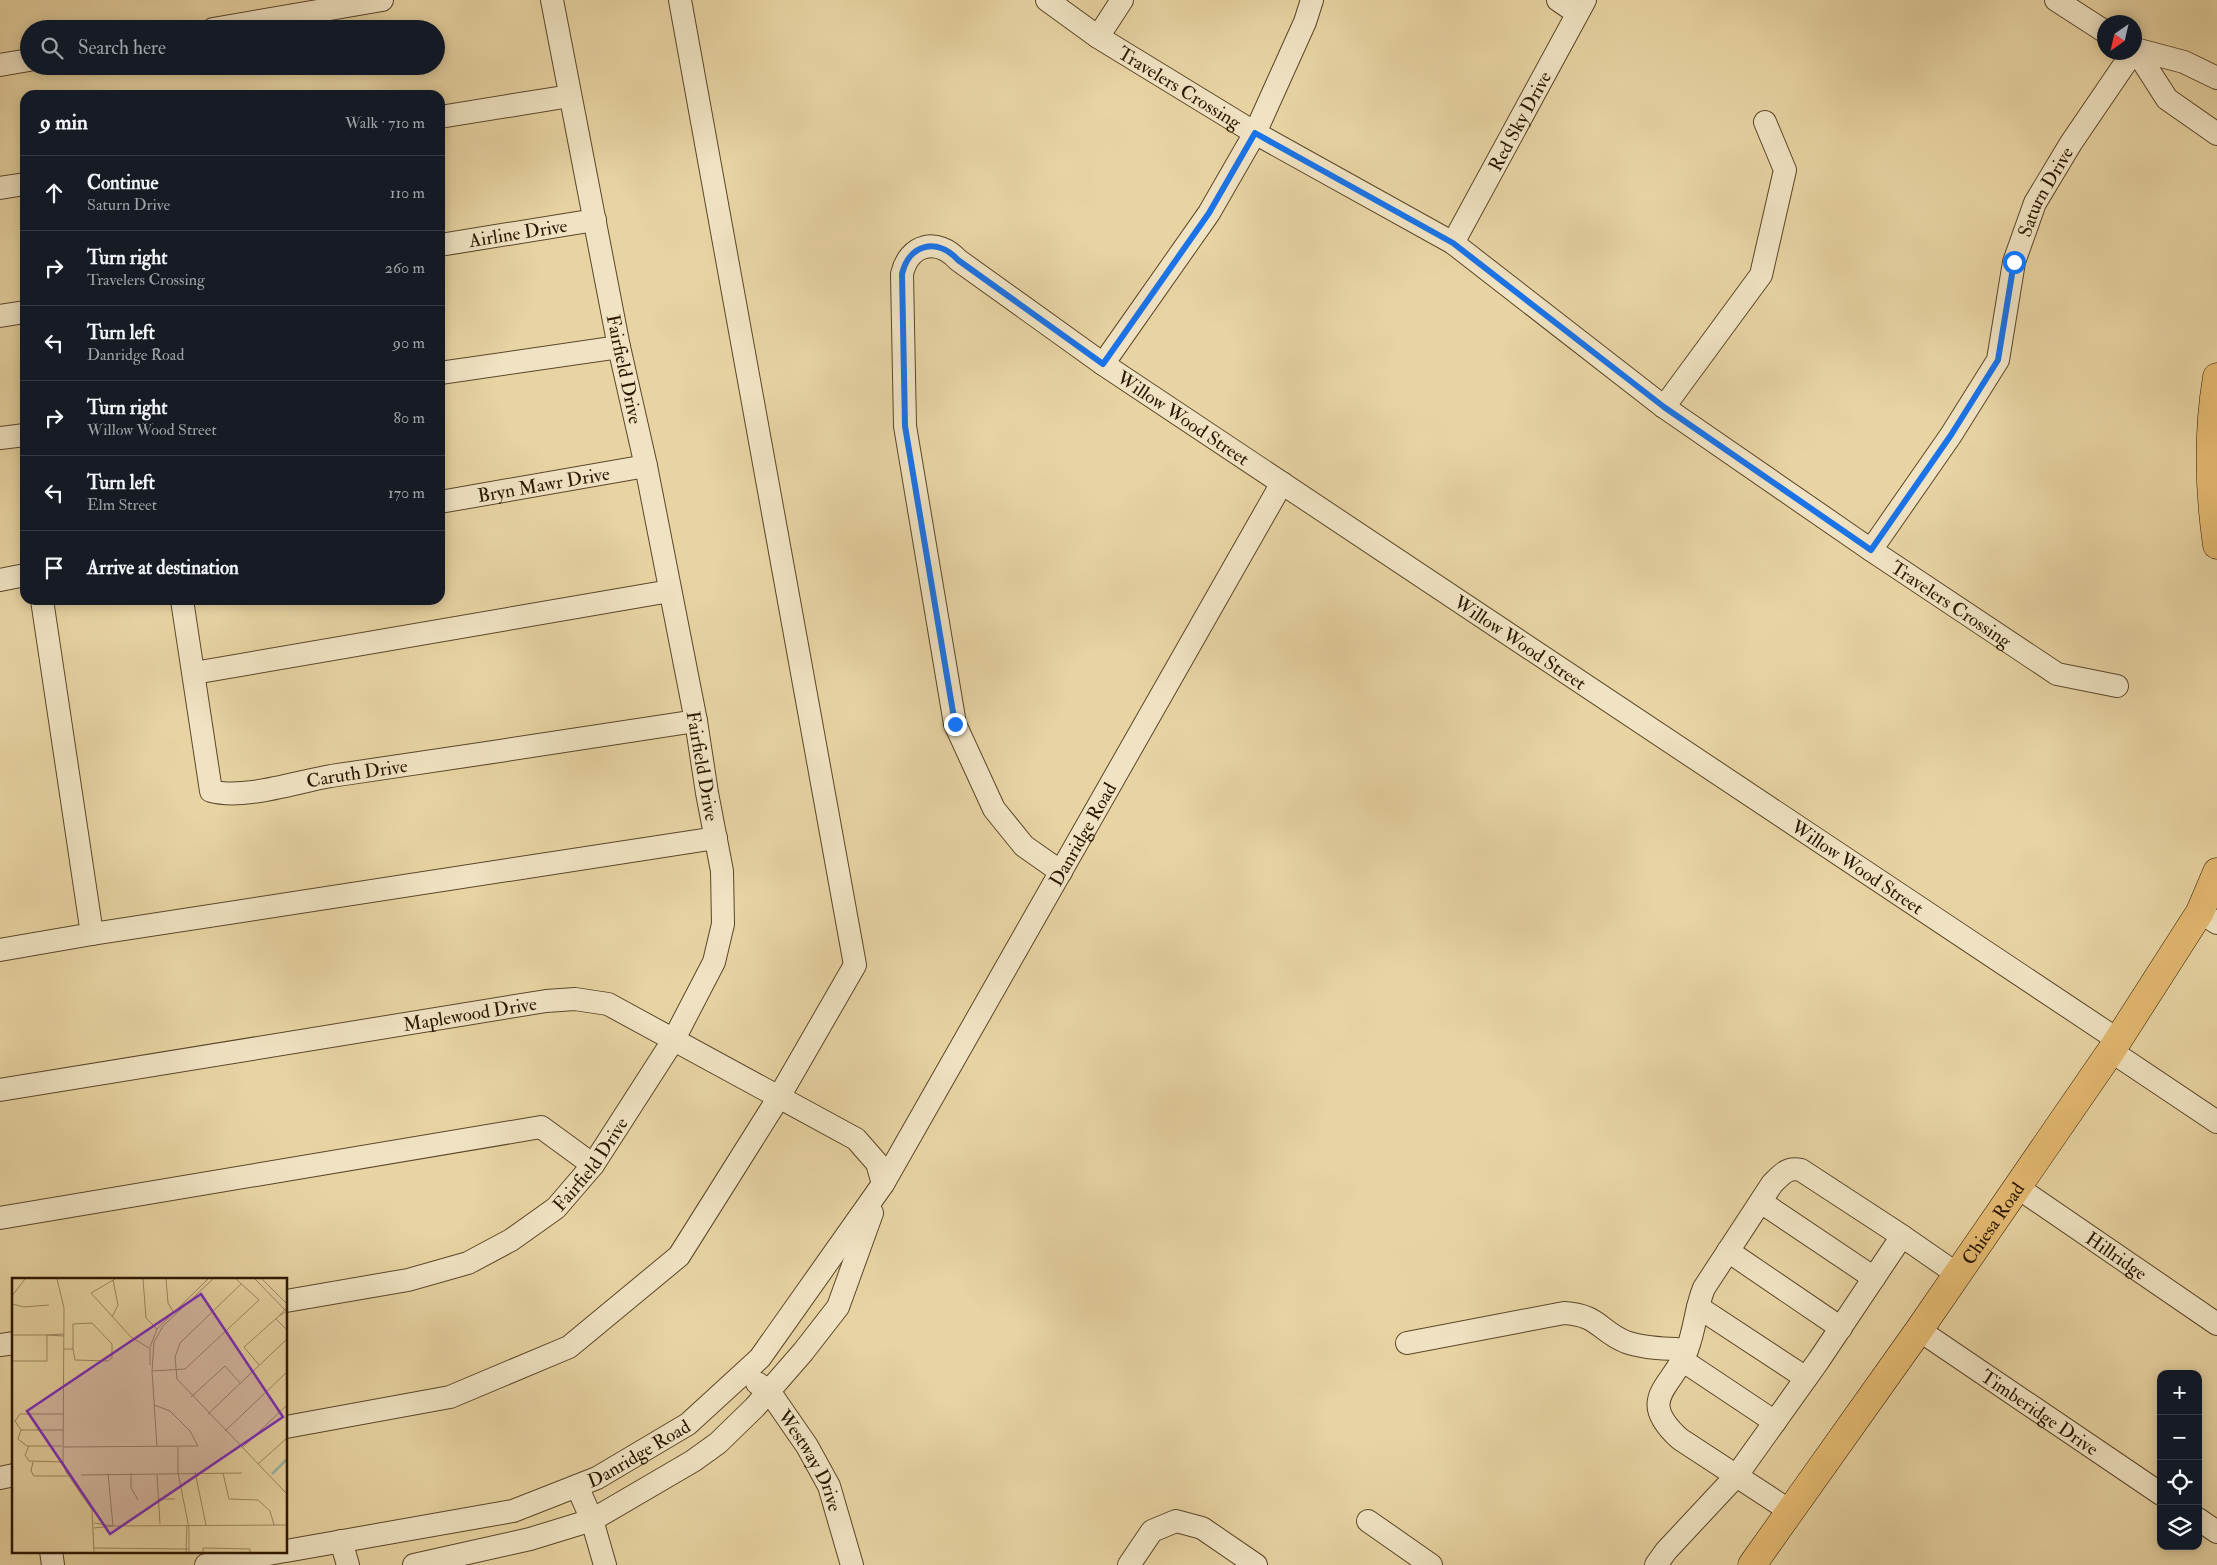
<!DOCTYPE html>
<html lang="en">
<head>
<meta charset="utf-8">
<style>
  body { margin:0; font-family:"IM FELL Double Pica",serif; background:#20242c; color:#f1f3f6 }
  .controls { position:absolute; right:15px; bottom:15px; display:grid; overflow:hidden; border-radius:10px; box-shadow:0 2px 12px #0003 }
  .controls button { width:45px; height:45px; display:grid; place-items:center; padding:0; border:0; border-bottom:1px solid #363941; background:#171b24; color:#f1f3f6; font:25px sans-serif }
  .compass { position:absolute; left:2097px; top:15px; width:45px; height:45px; border-radius:50%; background:#171b24; box-shadow:0 2px 12px #0003; rotate:214deg }
  .stop { position:absolute; width:15px; height:15px; margin:-11px; border:4px solid #1a73e8; border-radius:50%; background:#fff }
  .stop.end { background:#1a73e8; border-color:#fff; box-shadow:0 1px 5px #0008 }
  .list { margin:0; padding:0; list-style:none }
  h2 { display:flex; justify-content:space-between; align-items:center; height:65px; margin:0; padding:0 20px; font-size:21px }
  h2 small { font-size:16px; font-weight:400; color:#9ea1a6 }
  .list li { display:grid; grid-template-columns:32px 1fr auto; gap:15px; align-items:center; box-sizing:border-box; height:75px; padding:0 20px; border-top:1px solid #363941 }
  .list b { display:block; font-size:19px; white-space:nowrap }
  .list p { margin:0; font-size:16px; white-space:nowrap; color:#9ea1a6 }
  .list em { font-size:16px; font-style:normal; color:#9ea1a6 }
  .icon { flex:none; width:28px; height:28px; fill:none; stroke:currentColor; stroke-width:2; stroke-linecap:round; stroke-linejoin:round }
  .map { position:relative; flex:none; width:2217px; height:1565px; overflow:hidden }
  .search { position:absolute; background:#171b24; box-shadow:0 2px 12px #0003; left:20px; top:20px; width:425px; height:55px; display:flex; align-items:center; gap:12px; box-sizing:border-box; padding:0 18px; border-radius:28px; color:#9ea1a6; font-size:19px }
  .panel { position:absolute; background:#171b24; box-shadow:0 2px 12px #0003; left:20px; top:90px; width:425px; height:515px; border-radius:15px }
  .map>svg:first-child { display:block }
  .lines { fill:none; stroke-linecap:round; stroke-linejoin:round }
  .minor-casing { stroke:#5a4629; stroke-width:24 }
  .major-casing { stroke:#2b1700; stroke-width:29 }
  .minor { stroke:#f0e3c3; stroke-width:22 }
  .major { stroke:#e4ba72; stroke-width:28 }
  .route { stroke:#1a73e8; stroke-width:6 }
  .labels { text-anchor:middle; stroke-width:4; stroke-linejoin:round; paint-order:stroke }
  .street-label { font-size:19px; fill:#2b1700; stroke:#f0e3c3 }
  .inset-river { fill:none; stroke:#97b8a5; stroke-width:2.5 }
  .inset-road { fill:none; stroke:#9c8862; stroke-width:1 }
  .view { fill:#7b2cbf; fill-opacity:0.15; stroke:#7b2cbf; stroke-width:2.5 }
  .inset-edge { fill:none; stroke:#2b1700; stroke-width:2.5 }
</style>
</head>
<body>
<div class="map">
<svg width="2217" height="1565" viewBox="0 0 2217 1565">
  <rect width="100%" height="100%" fill="#e8d4a3"/>
  <filter id="stains"><feTurbulence type="fractalNoise" baseFrequency=".004" numOctaves="4"/><feColorMatrix values="0 0 0 0 .2 0 0 0 0 .09 0 0 0 0 .02 0 0 0 .5 -.17"/></filter>
  <radialGradient id="worn" r=".72"><stop offset=".6" stop-color="#630" stop-opacity="0"/><stop offset="1" stop-color="#630" stop-opacity=".3"/></radialGradient>
  <g class="lines">
    <g class="minor-casing">
      <g id="minor">
        <path id="s1" d="M 1047,0 L 1098,37 L 1255,133 L 1453,243 L 1664,407 L 1871,550 L 2057,674 L 2117,686"/>
        <path d="M 1558,0 L 1577,13"/>
        <path d="M 2056,0 L 2104,31"/>
        <path d="M 213,29 L 382,0"/>
        <path d="M 1098,37 L 1122,0"/>
        <path d="M 0,65 L 29,60"/>
        <path d="M 2217,78 L 2184,62 L 2135,49 L 2167,99 L 2217,134"/>
        <path d="M 440,117 L 570,96"/>
        <path d="M 0,188 L 25,184"/>
        <path id="s2" d="M 1453,243 L 1585,0"/>
        <path id="s3" d="M 440,245 L 595,220"/>
        <path d="M 0,316 L 25,312"/>
        <path d="M 1103,364 L 1209,213 L 1255,133 L 1305,22 L 1312,0"/>
        <path d="M 440,373 L 619,347"/>
        <path d="M 1664,407 L 1761,275 L 1785,170 L 1765,122"/>
        <path d="M 0,438 L 25,435"/>
        <path id="s4" d="M 440,502 L 646,466"/>
        <path id="s5" d="M 1871,550 L 1951,435 L 1998,360 L 2014,262 L 2035,203 L 2071,143 L 2133,52"/>
        <path d="M 0,580 L 25,575"/>
        <path id="s6" d="M 182,600 L 211,791 C 244,800 296,782 331,776 C 453,758 574,740 696,721"/>
        <path d="M 194,673 L 670,591"/>
        <path id="s7" d="M 1061,872 L 1024,846 L 994,809 L 955,724 L 905,426 L 902,274 C 909,244 937,237 958,260 L 1103,364 L 2118,1040"/>
        <path d="M 2200,912 L 2217,923"/>
        <path d="M 92,934 L 716,838"/>
        <path d="M 0,950 L 92,934 L 42,600"/>
        <path d="M 2111,1051 L 2217,1122"/>
        <path id="s8" d="M 0,1090 L 546,1001 L 575,999 L 608,1004 L 856,1139 L 877,1163 L 883,1184"/>
        <path id="s9" d="M 2017,1187 L 2217,1324"/>
        <path d="M 1761,1202 L 1874,1278"/>
        <path d="M 0,1218 L 541,1127 L 593,1165"/>
        <path d="M 1728,1251 L 1841,1328"/>
        <path id="s10" d="M 286,1301 L 408,1280 L 468,1263 L 511,1240 L 556,1208 L 593,1165 L 674,1039 L 714,962 L 723,924 L 722,871 L 707,793 L 696,721 L 646,466 L 619,347 L 552,0"/>
        <path d="M 1698,1307 L 1806,1378"/>
        <path id="s11" d="M 1919,1330 L 2161,1494"/>
        <path d="M 1407,1343 L 1564,1313 C 1599,1315 1599,1331 1626,1342 C 1645,1349 1667,1348 1687,1350"/>
        <path d="M 0,1345 L 14,1343"/>
        <path d="M 1682,1360 L 1775,1422"/>
        <path id="s12" d="M 757,1383 L 769,1391 L 807,1446 L 829,1486 L 852,1565"/>
        <path d="M 286,1427 L 450,1397 L 569,1347 L 679,1256 L 779,1097 L 855,965 L 680,0"/>
        <path d="M 0,1478 L 14,1475"/>
        <path d="M 577,1486 L 592,1520 L 605,1565"/>
        <path d="M 1790,1511 L 1680,1439 C 1634,1397 1674,1388 1688,1347 C 1695,1328 1696,1307 1704,1288 L 1772,1184 C 1782,1174 1787,1167 1801,1170 L 1902,1236 L 1957,1274"/>
        <path d="M 2198,1519 L 2217,1532"/>
        <path d="M 1368,1521 L 1431,1565"/>
        <path d="M 341,1541 L 348,1565"/>
        <path d="M 51,1551 L 53,1565"/>
        <path id="s13" d="M 286,1551 L 513,1511 L 597,1478 L 688,1424 L 760,1358 L 883,1184 L 1282,483"/>
        <path d="M 206,1565 L 285,1551"/>
        <path d="M 414,1565 L 530,1539 L 592,1520 L 693,1461 L 718,1443 L 755,1407 L 803,1352 L 838,1307 L 872,1213"/>
        <path d="M 1129,1565 L 1152,1531 L 1176,1521 L 1202,1528 L 1256,1565"/>
        <path d="M 1656,1565 L 1666,1551 L 1737,1475 L 1819,1360 L 1902,1236"/>
      </g>
    </g>
    <g class="major-casing">
      <g id="major">
        <path d="M 2217,377 C 2208,431 2209,490 2217,545"/>
        <path id="s14" d="M 1752,1565 L 1919,1330 L 2111,1051 L 2200,912 L 2217,872"/>
      </g>
    </g>
    <use href="#minor" class="minor"/>
    <use href="#major" class="major"/>
  </g>
  <g class="lines">
    <path class="route" d="M 955,724 L 905,426 L 902,274 C 909,244 937,237 958,260 L 1103,364 L 1209,213 L 1255,133 L 1453,243 L 1664,407 L 1871,550 L 1951,435 L 1998,360 L 2014,262"/>
  </g>
  <g class="labels">
    <g class="street-label">
      <text dy="7" stroke="none"><textPath href="#s1" startOffset="159">Travelers Crossing</textPath></text>
      <text dy="7" stroke="none"><textPath href="#s2" startOffset="139">Red Sky Drive</textPath></text>
      <text dy="7" stroke="none"><textPath href="#s5" startOffset="405">Saturn Drive</textPath></text>
      <text dy="7" stroke="none"><textPath href="#s3" startOffset="79">Airline Drive</textPath></text>
      <text transform="translate(625 369) rotate(78)" y="7">Fairfield Drive</text>
      <text dy="7" stroke="none"><textPath href="#s7" startOffset="990">Willow Wood Street</textPath></text>
      <text dy="7" stroke="none"><textPath href="#s4" startOffset="105">Bryn Mawr Drive</textPath></text>
      <text dy="7" stroke="none"><textPath href="#s1" startOffset="1089">Travelers Crossing</textPath></text>
      <text dy="7" stroke="none"><textPath href="#s7" startOffset="1395">Willow Wood Street</textPath></text>
      <text transform="translate(703 766) rotate(80)" y="7">Fairfield Drive</text>
      <text dy="7" stroke="none"><textPath href="#s6" startOffset="341">Caruth Drive</textPath></text>
      <text dy="7" stroke="none"><textPath href="#s13" startOffset="1140">Danridge Road</textPath></text>
      <text dy="7" stroke="none"><textPath href="#s7" startOffset="1800">Willow Wood Street</textPath></text>
      <text dy="7" stroke="none"><textPath href="#s8" startOffset="476">Maplewood Drive</textPath></text>
      <text dy="7" stroke="none"><textPath href="#s10" startOffset="346">Fairfield Drive</textPath></text>
      <text dy="7" stroke="none"><textPath href="#s14" startOffset="418">Chiesa Road</textPath></text>
      <text dy="7" stroke="none"><textPath href="#s9" startOffset="121">Hillridge</textPath></text>
      <text dy="7" stroke="none"><textPath href="#s11" startOffset="146">Timberidge Drive</textPath></text>
      <text dy="7" stroke="none"><textPath href="#s13" startOffset="369">Danridge Road</textPath></text>
      <text dy="7" stroke="none"><textPath href="#s12" startOffset="96">Westway Drive</textPath></text>
    </g>
  </g>
  <g transform="translate(12 1278)">
    <rect width="275" height="275" fill="#e8d4a3"/>
    <path class="inset-river" d="M 260,196 L 275,181"/>
    <path class="inset-road" d="M 45,1 L 52,30 L 51,184 L 54,194 L 80,232 L 82,274M 103,1 L 79,15 L 119,59 L 137,70M 131,1 L 134,40 L 145,51M 154,1 L 156,25 L 162,35M 243,1 L 275,34M 250,1 L 275,26M 229,6 L 168,65 L 163,79 L 165,101 L 275,216M 0,18 L 13,1M 0,26 L 12,29 L 37,27M 275,29 L 267,38 L 275,33M 100,39 L 106,27 L 101,2M 264,41 L 275,52M 0,57 L 35,57 L 35,83 L 0,83M 52,58 L 35,57 L 52,56M 52,71 L 61,71 L 63,82 L 96,83 L 100,80 L 100,66 L 80,45 L 61,46 L 61,71M 138,87 L 138,69 L 145,51 L 196,1M 247,87 L 232,69 L 267,38M 140,93 L 173,91 L 247,22 L 224,1M 179,119 L 213,88 L 228,105M 196,136 L 275,61M 9,152 L 3,143 L 8,136 L 51,136M 213,153 L 275,94M 17,168 L 13,177 L 17,183 L 51,184M 50,168 L 15,168 L 6,161 L 9,152 L 51,152M 51,169 L 186,168 L 178,153 L 158,133 L 142,127M 145,169 L 140,93 L 142,64 L 151,48 L 201,1M 166,169 L 166,195 L 177,250 L 177,274M 230,170 L 275,127M 21,184 L 19,193 L 22,198 L 56,198M 246,186 L 275,160M 183,194 L 194,247M 96,195 L 101,248 L 275,247M 119,195 L 119,210 L 126,222M 211,195 L 217,221 L 246,222 L 258,233 L 262,247M 69,197 L 230,195M 145,197 L 148,246M 147,221 L 163,221M 82,245 L 101,248 L 82,250M 82,270 L 177,271M 174,274 L 175,247M 191,274 L 191,270 L 238,271 L 238,274"/>
    <path class="view" d="M 189,16 L 271,139 L 98,256 L 15,133 Z"/>
    <rect width="275" height="275" class="inset-edge"/>
  </g>
  <rect width="100%" height="100%" filter="url(#stains)"/>
  <rect width="100%" height="100%" fill="url(#worn)"/>
</svg>
<div class="controls">
<button>+</button>
<button>−</button>
<button><svg class="icon" aria-label="locate" viewBox="0 0 24 24"><circle cx="12" cy="12" r="6"/><path d="M12 2v4M12 18v4M2 12h4M18 12h4"/></svg></button>
<button><svg class="icon" aria-label="layers" viewBox="0 0 24 24"><path d="M12 4l9 5-9 5-9-5zM3 14l9 5 9-5"/></svg></button>
</div>
<svg class="compass" viewBox="-18 -18 36 36"><path d="M0-13l5 13h-10z" fill="#e53935"/><path d="M0 13l5-13h-10z" fill="#9ea1a6"/></svg>
<div class="stop" style="left:2014px;top:262px"></div>
<div class="stop end" style="left:955px;top:724px"></div>
<div class="search"><svg class="icon" aria-label="search" viewBox="0 0 24 24"><circle cx="10" cy="10" r="6"/><path d="M15 15l6 6"/></svg>Search here</div>
<section class="panel">
<h2>9 min<small>Walk · 710 m</small></h2>
<ul class="list">
<li><svg class="icon" aria-label="ahead" viewBox="0 0 24 24"><path d="M12 20V5M6 11l6-6 6 6"/></svg><div><b>Continue</b><p>Saturn Drive</p></div><em>110 m</em></li>
<li><svg class="icon" aria-label="right" viewBox="0 0 24 24"><path d="M7 20v-9h11M14 6l5 5-5 5"/></svg><div><b>Turn right</b><p>Travelers Crossing</p></div><em>260 m</em></li>
<li><svg class="icon" aria-label="left" viewBox="0 0 24 24"><path d="M17 20v-9H6M10 6l-5 5 5 5"/></svg><div><b>Turn left</b><p>Danridge Road</p></div><em>90 m</em></li>
<li><svg class="icon" aria-label="right" viewBox="0 0 24 24"><path d="M7 20v-9h11M14 6l5 5-5 5"/></svg><div><b>Turn right</b><p>Willow Wood Street</p></div><em>80 m</em></li>
<li><svg class="icon" aria-label="left" viewBox="0 0 24 24"><path d="M17 20v-9H6M10 6l-5 5 5 5"/></svg><div><b>Turn left</b><p>Elm Street</p></div><em>170 m</em></li>
<li><svg class="icon" aria-label="arrive" viewBox="0 0 24 24"><path d="M6 21V4h12l-3 4 3 4H6"/></svg><div><b>Arrive at destination</b></div></li>
</ul>
</section>
</div>
</body>
</html>
